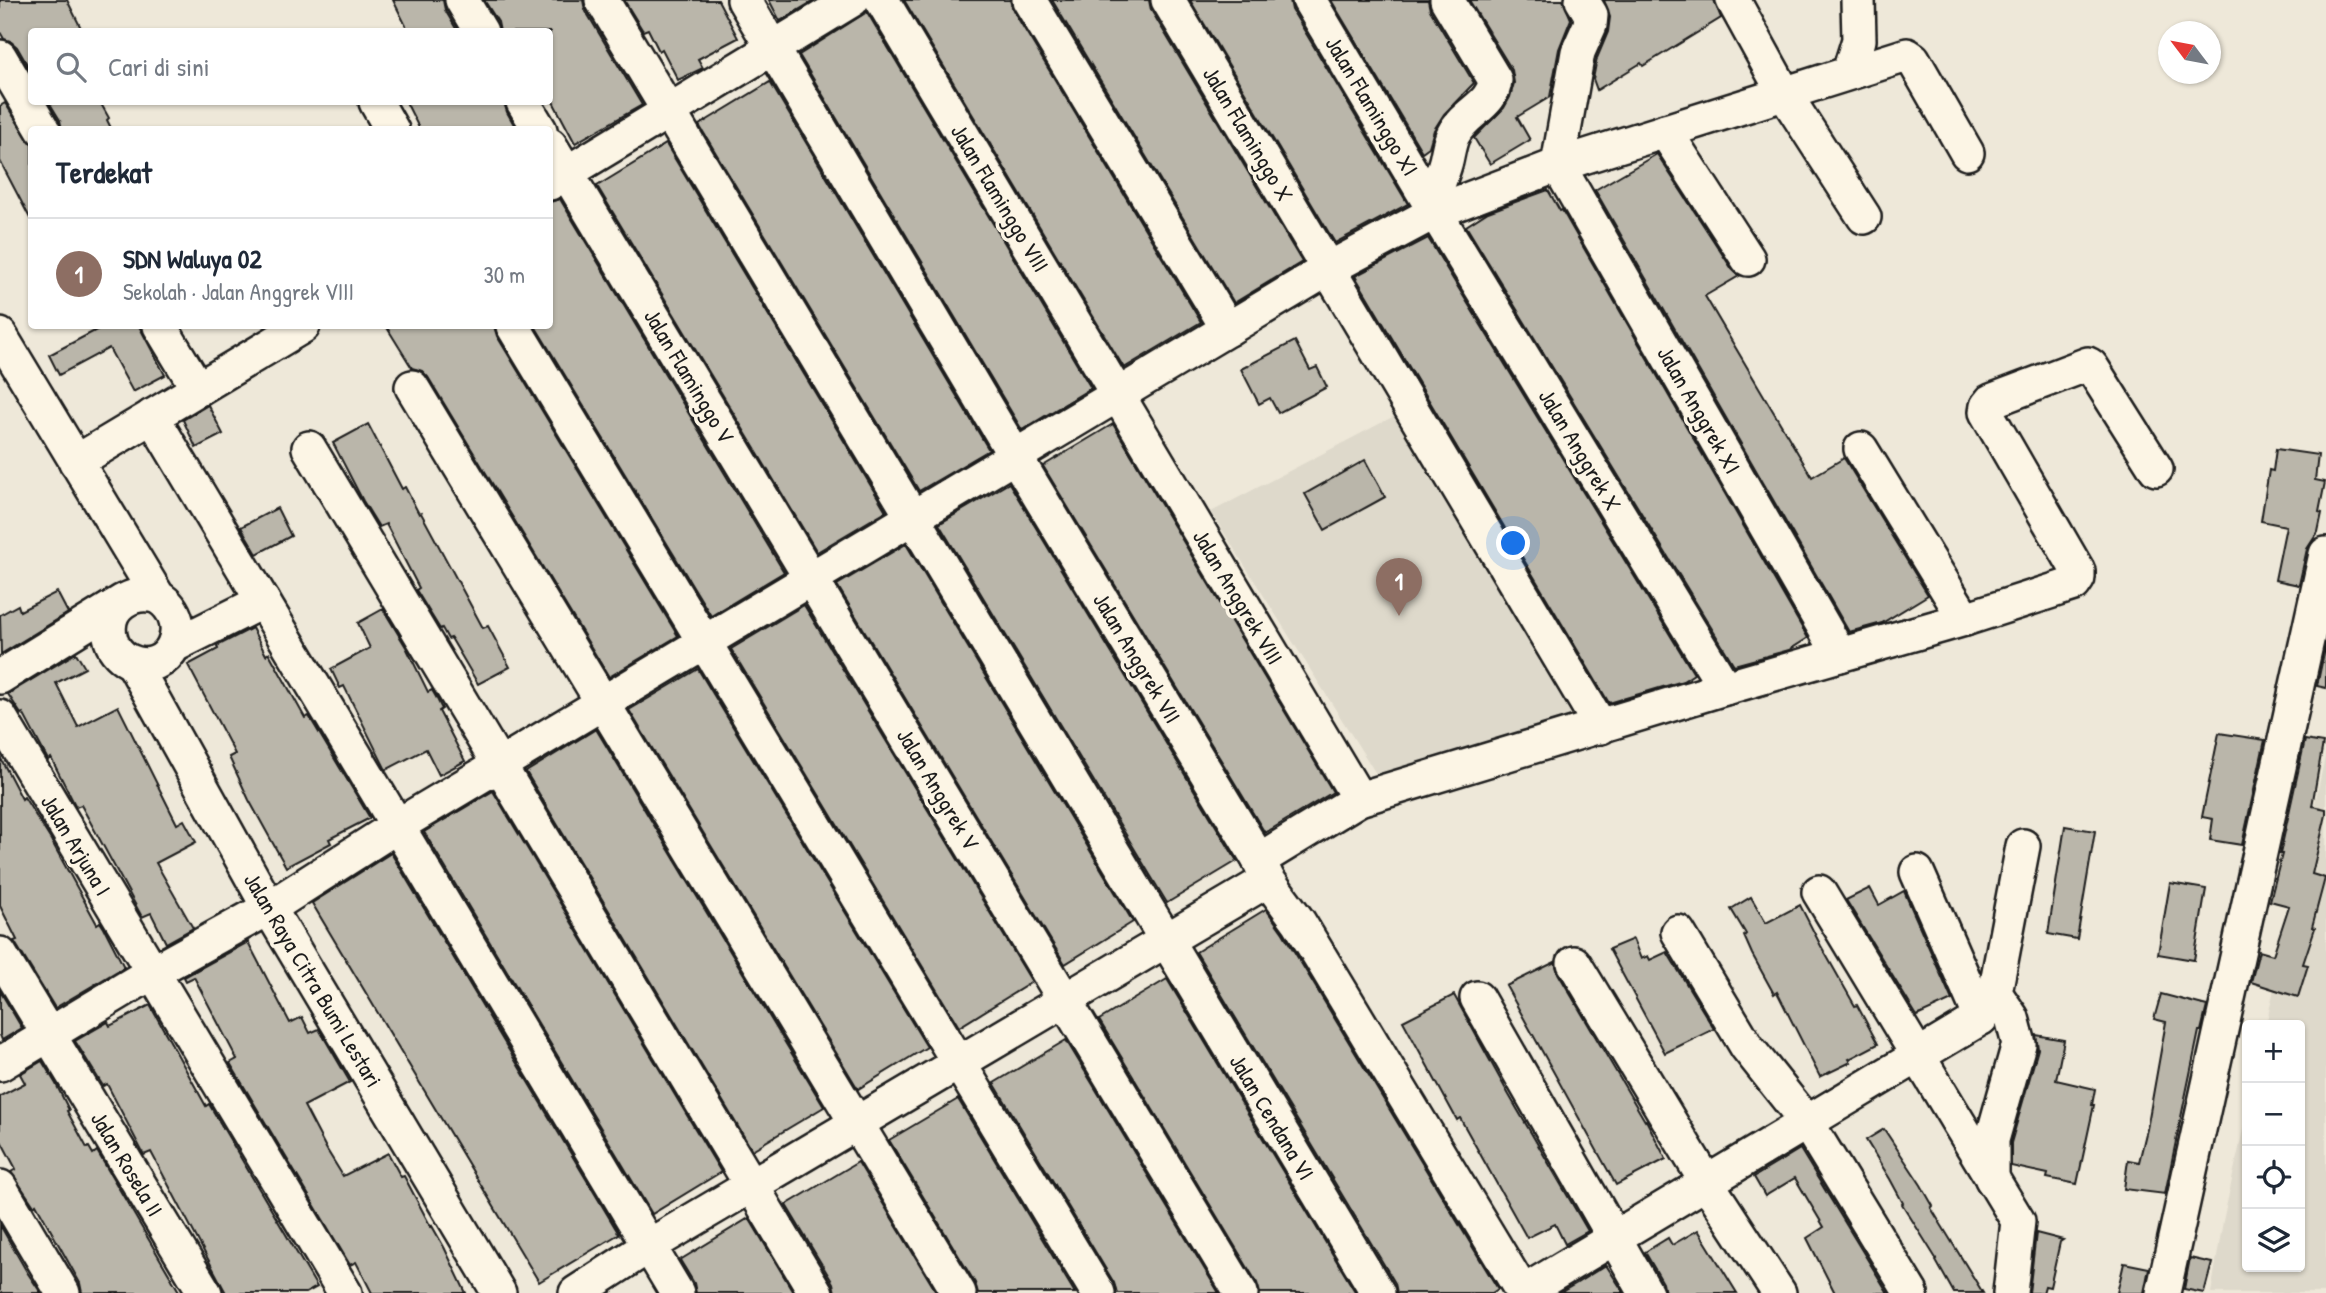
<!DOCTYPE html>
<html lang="id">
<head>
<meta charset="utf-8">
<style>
  body { margin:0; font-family:"Patrick Hand",sans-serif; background:#f2f2f3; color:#1f2937 }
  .controls { position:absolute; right:21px; bottom:21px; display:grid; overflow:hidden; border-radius:7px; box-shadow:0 2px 5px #0004 }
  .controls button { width:63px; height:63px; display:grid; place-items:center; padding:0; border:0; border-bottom:2px solid #e0e1e3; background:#fff; color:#1f2937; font:35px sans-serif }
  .compass { position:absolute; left:2158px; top:21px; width:63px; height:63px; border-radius:50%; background:#fff; box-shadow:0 2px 5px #0004; rotate:302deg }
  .you { position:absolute; left:1514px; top:544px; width:24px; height:24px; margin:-18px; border:5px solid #fff; border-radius:50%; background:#1a73e8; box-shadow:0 0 0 10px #1a73e833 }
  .badge { display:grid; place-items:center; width:46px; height:46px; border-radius:50%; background:#1f6fb2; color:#fff; font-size:23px; font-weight:700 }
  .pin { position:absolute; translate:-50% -58px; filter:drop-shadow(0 2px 4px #0008) }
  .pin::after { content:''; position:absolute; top:37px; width:24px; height:21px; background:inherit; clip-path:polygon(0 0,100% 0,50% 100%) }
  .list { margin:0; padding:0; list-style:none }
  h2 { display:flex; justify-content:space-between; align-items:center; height:91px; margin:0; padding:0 28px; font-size:30px }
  h2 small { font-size:23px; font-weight:400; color:#747a83 }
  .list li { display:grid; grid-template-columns:46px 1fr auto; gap:21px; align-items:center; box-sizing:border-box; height:112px; padding:0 28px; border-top:2px solid #e0e1e3 }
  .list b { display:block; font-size:26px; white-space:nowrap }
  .list p { margin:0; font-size:23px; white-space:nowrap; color:#747a83 }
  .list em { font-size:23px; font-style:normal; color:#747a83 }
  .icon { flex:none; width:38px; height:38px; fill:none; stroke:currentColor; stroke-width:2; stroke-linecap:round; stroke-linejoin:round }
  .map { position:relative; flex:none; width:2326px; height:1293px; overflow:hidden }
  .search { position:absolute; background:#fff; box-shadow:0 2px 5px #0004; left:28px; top:28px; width:525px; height:77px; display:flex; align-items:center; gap:18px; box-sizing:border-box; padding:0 24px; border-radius:7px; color:#747a83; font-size:26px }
  .panel { position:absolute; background:#fff; box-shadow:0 2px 5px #0004; left:28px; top:126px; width:525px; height:203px; border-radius:7px }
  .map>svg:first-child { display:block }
  .built { fill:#ded9cb }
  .building { fill:#bab6aa; stroke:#1c1c1c; stroke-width:2 }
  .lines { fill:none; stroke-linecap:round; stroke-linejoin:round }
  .minor-casing { stroke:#1c1c1c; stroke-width:38 }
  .minor { stroke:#fcf5e5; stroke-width:33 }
  .labels { text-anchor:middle; stroke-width:7; stroke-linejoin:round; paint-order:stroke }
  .street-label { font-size:23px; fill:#1c1c1c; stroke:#fcf5e5 }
</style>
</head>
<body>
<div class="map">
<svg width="2326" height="1293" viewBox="0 0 2326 1293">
  <rect width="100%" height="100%" fill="#eee8d9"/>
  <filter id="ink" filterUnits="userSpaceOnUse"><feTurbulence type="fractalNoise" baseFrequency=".0143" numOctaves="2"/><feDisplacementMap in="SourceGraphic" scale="14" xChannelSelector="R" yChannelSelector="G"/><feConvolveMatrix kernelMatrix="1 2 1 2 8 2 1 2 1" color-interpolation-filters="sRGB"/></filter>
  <g filter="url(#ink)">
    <g class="built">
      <path d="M 1402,412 L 1584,719 L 1380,780 L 1211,512 Z"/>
      <path d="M 2326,753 L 2326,1293 L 2211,1293 L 2223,1221 L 2247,1111 L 2247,1267 L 2300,1267 L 2300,1025 L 2266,1025 Z"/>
    </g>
    <g class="building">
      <path d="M 0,0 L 67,0 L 83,32 L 32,32 L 32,73 L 17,47 L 10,41 L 4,39 L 0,32 Z"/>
      <path d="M 393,0 L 443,0 L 445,10 L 458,32 L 409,32 Z"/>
      <path d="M 484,0 L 583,0 L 585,10 L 642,105 L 575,143 L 550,96 L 550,32 L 500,32 L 498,22 Z"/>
      <path d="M 624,0 L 718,0 L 738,38 L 698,59 L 703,68 L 678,80 L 662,49 L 659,51 L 648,29 L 643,31 Z"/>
      <path d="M 769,0 L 815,0 L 780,21 Z"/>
      <path d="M 904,0 L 1010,0 L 1013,10 L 1201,322 L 1124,368 Z"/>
      <path d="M 1052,0 L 1149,0 L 1151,10 L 1302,262 L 1234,303 Z"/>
      <path d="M 1190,0 L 1290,0 L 1292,10 L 1408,204 L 1335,243 Z"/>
      <path d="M 1331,0 L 1428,0 L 1430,10 L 1474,83 L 1444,114 L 1434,130 L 1429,147 L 1422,152 Z"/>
      <path d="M 1469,0 L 1563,0 L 1571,19 L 1559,49 L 1550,97 L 1517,117 L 1530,140 L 1490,164 L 1474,138 L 1504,108 L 1510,97 L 1514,83 L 1512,70 Z"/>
      <path d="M 1604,0 L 1714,0 L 1721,18 L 1643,66 L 1641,63 L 1597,90 L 1593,79 L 1597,58 L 1608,32 L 1610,17 Z"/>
      <path d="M 867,12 L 1091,388 L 1022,430 L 799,55 Z"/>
      <path d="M 770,82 L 989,450 L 919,491 L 699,125 Z"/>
      <path d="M 49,102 L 100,102 L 109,118 L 107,120 L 112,130 L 62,130 L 60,120 Z"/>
      <path d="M 406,102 L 504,102 L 507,112 L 517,130 L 420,130 Z"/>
      <path d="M 5,103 L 32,145 L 32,222 L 0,161 L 0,106 Z"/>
      <path d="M 666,144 L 886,511 L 817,552 L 597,186 Z"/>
      <path d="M 1657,154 L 1732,269 L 1739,276 L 1705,296 L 1812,477 L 1844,458 L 1928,595 L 1882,623 L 1849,632 L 1595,190 Z"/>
      <path d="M 1548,190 L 1560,211 L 1562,210 L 1808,638 L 1789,650 L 1734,665 L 1466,226 L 1488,212 Z"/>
      <path d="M 560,199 L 784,572 L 711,616 L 535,326 L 550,326 L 550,202 Z"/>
      <path d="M 1428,238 L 1694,674 L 1683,681 L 1609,703 L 1355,276 Z"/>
      <path d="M 104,326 L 139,326 L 165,375 L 133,392 L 109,348 L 59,375 L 49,355 Z"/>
      <path d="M 386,326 L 494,326 L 497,336 L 678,636 L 609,677 L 428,377 L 422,371 L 412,368 Z"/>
      <path d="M 1295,341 L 1310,370 L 1317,367 L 1327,387 L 1278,413 L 1270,398 L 1259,404 L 1241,369 Z"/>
      <path d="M 208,405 L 223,434 L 196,448 L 183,420 Z"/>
      <path d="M 368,424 L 402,489 L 405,487 L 419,514 L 421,513 L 483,628 L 488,626 L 510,667 L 478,684 L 451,638 L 448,639 L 442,628 L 440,629 L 416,590 L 419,588 L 386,524 L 379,527 L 363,501 L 333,443 Z"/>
      <path d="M 1113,424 L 1333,792 L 1265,833 L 1043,466 Z"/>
      <path d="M 2276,449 L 2318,455 L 2315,480 L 2325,482 L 2319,512 L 2322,513 L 2318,532 L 2307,549 L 2299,585 L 2275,580 L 2286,526 L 2261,521 L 2269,470 L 2273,471 Z"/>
      <path d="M 1365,460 L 1385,497 L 1325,530 L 1305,494 Z"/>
      <path d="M 1009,483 L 1237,861 L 1167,903 L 939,524 Z"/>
      <path d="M 277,508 L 291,536 L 257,554 L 241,527 Z"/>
      <path d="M 906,544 L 1133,922 L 1065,964 L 837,585 Z"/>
      <path d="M 57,592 L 68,613 L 1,654 L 0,615 L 18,605 L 20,611 Z"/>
      <path d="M 804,605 L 1032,982 L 959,1027 L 731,649 Z"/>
      <path d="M 383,609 L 406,647 L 428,692 L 432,690 L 436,697 L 442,709 L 439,711 L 465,761 L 439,775 L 426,749 L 386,770 L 344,686 L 340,688 L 331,669 L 370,648 L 358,623 Z"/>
      <path d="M 252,628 L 266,655 L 269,653 L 305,718 L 309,716 L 370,818 L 329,839 L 331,843 L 286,867 L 249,800 L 229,757 L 235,754 L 188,665 L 218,649 L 217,646 Z"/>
      <path d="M 2326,643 L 2326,688 L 2317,686 Z"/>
      <path d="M 76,653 L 85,668 L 56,683 L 78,727 L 118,706 L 177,824 L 184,820 L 196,842 L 156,863 L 193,928 L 166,943 L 151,913 L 142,917 L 81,805 L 76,807 L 51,758 L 48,760 L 23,713 L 21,714 L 8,694 Z"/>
      <path d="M 698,669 L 927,1047 L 858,1089 L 629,710 Z"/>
      <path d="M 596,729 L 824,1107 L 752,1150 L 526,772 Z"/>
      <path d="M 2219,733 L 2265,740 L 2242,845 L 2210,840 L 2213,819 L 2202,817 Z"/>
      <path d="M 2305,740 L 2323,743 L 2312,806 L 2326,809 L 2326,815 L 2312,874 L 2325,878 L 2312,927 L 2315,928 L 2303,964 L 2308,965 L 2298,997 L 2251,982 L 2259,951 L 2273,955 L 2289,906 L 2270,901 L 2282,854 L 2280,854 Z"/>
      <path d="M 0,757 L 22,799 L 24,797 L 51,840 L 97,924 L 100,922 L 104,928 L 124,967 L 55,1008 L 14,941 L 17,940 L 0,906 Z"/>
      <path d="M 493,791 L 721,1172 L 652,1214 L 424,832 Z"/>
      <path d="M 2065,826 L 2095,831 L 2077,939 L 2048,934 Z"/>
      <path d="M 391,853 L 619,1234 L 539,1282 L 312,903 Z"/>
      <path d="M 2170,883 L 2206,889 L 2194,960 L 2158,954 Z"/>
      <path d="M 1870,888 L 1879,905 L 1904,891 L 1952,1000 L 1917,1016 L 1846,900 Z"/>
      <path d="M 1751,897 L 1766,923 L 1800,905 L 1821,946 L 1855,1006 L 1857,1005 L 1878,1044 L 1849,1059 L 1851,1062 L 1820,1077 L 1777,992 L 1774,994 L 1752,954 L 1744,936 L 1746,934 L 1731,909 Z"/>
      <path d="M 1266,909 L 1283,933 L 1498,1289 L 1492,1293 L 1397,1293 L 1395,1283 L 1196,952 Z"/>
      <path d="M 1633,939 L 1641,959 L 1648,956 L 1650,960 L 1667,952 L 1714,1029 L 1665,1053 L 1609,949 Z"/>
      <path d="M 248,942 L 290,1023 L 302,1017 L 310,1033 L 319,1029 L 350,1082 L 304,1106 L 327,1150 L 343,1176 L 388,1153 L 401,1177 L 404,1176 L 431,1227 L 432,1226 L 444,1247 L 466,1293 L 372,1293 L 356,1262 L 350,1265 L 230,1063 L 237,1059 L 194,977 L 186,981 L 184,977 Z"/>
      <path d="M 1555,962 L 1558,973 L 1645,1121 L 1646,1120 L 1666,1159 L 1616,1185 L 1506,986 Z"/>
      <path d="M 1167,979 L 1356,1293 L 1260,1293 L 1257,1283 L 1099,1020 Z"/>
      <path d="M 0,991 L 22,1028 L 2,1040 L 0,1035 Z"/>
      <path d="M 2161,994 L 2207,1006 L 2201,1031 L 2199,1031 L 2165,1194 L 2124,1189 L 2128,1160 L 2139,1162 L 2147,1129 L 2166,1022 L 2154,1019 Z"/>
      <path d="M 1454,995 L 1509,1095 L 1588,1231 L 1565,1244 L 1555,1224 L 1527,1238 L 1460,1118 L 1457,1120 L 1403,1021 Z"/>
      <path d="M 150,1005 L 206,1106 L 209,1104 L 317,1287 L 306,1293 L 226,1293 L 151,1152 L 144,1155 L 107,1084 L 103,1086 L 75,1041 L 108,1022 L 110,1026 Z"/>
      <path d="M 2036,1035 L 2064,1040 L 2056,1080 L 2095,1089 L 2092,1105 L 2094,1105 L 2077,1184 L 2047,1178 L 2048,1174 L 2011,1166 L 2011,1143 L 2038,1049 Z"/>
      <path d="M 1066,1040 L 1219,1293 L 1117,1293 L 1114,1283 L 994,1083 Z"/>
      <path d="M 42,1061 L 56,1084 L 69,1110 L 67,1111 L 87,1148 L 89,1147 L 93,1154 L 97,1151 L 180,1293 L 82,1293 L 80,1283 L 36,1204 L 34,1206 L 11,1172 L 16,1169 L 0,1139 L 0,1096 L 25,1083 L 20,1074 Z"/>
      <path d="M 958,1099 L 1075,1293 L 978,1293 L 975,1283 L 889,1140 Z"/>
      <path d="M 1884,1129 L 1921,1185 L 1933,1206 L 1931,1208 L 1983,1293 L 1954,1293 L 1936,1261 L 1937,1260 L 1902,1204 L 1903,1203 L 1890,1179 L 1866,1140 Z"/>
      <path d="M 1800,1149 L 1888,1293 L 1835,1293 L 1807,1238 L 1824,1227 L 1795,1178 L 1765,1196 L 1754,1177 Z"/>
      <path d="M 858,1162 L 937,1293 L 835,1293 L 833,1283 L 786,1205 Z"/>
      <path d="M 749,1218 L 794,1293 L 696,1293 L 694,1283 L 680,1260 Z"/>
      <path d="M 0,1225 L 27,1272 L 41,1293 L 0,1293 Z"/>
      <path d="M 1698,1230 L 1708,1246 L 1737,1293 L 1665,1293 L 1663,1283 L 1645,1252 L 1668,1238 L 1672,1245 Z"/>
      <path d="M 2036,1233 L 2063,1240 L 2060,1242 L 2050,1287 L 2045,1286 L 2043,1293 L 2029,1293 Z"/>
      <path d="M 2190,1258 L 2212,1263 L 2204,1293 L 2184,1289 Z"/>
      <path d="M 2124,1263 L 2149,1268 L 2144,1293 L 2117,1293 Z"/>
      <path d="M 1606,1265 L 1624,1293 L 1560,1293 L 1577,1283 Z"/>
    </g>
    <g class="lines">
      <g class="minor-casing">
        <g id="minor">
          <path d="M 462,0 L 481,32"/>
          <path d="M 602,0 L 1378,1293"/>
          <path d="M 744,0 L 1015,456 L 1259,860 L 1268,880 L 1299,922 L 1523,1293"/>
          <path d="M 882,0 L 1359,799"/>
          <path d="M 1029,0 L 1228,329"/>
          <path d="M 1168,0 L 1601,727"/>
          <path d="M 1309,0 L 1435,212 L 1725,688"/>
          <path d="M 1582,0 L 1591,15 L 1590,25 L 1578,52 L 1558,165 L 1840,655"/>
          <path d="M 1733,0 L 1784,93 L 1864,217"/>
          <path d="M 0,57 L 43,130"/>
          <path d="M 1849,72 L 1859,40 L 1858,0"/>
          <path d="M 376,102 L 392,130"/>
          <path d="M 523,102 L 540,130"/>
          <path d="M 1665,131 L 1748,259"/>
          <path d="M 550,145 L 1241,1293"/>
          <path d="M 550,183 L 852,0"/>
          <path d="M 1431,203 C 1436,189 1442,176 1446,161 C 1448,153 1449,143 1453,135 C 1465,111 1493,106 1495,80 L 1447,0"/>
          <path d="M 160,326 L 198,389"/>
          <path d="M 513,326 L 1098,1293"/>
          <path d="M 0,335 L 158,597 C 198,622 169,680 129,661 C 119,656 112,647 110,636 C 104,606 133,589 158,597"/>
          <path d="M 412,387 L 959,1293"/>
          <path d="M 152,416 L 677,1293"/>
          <path d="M 309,448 L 816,1293"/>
          <path d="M 1861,449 L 1965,619"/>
          <path d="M 76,462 L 303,326"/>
          <path d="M 175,645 L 263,601"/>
          <path d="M 133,663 L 269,908 L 499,1293"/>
          <path d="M 0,677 L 123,601"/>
          <path d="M 0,717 L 345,1293"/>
          <path d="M 1259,860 L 1359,799 L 1725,688 L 1965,619 L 2074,584 L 2078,578 L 2078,571 L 1986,412 L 1987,406 L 1991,401 L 2088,364 L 2091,366 L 2156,469"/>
          <path d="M 1917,872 L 1981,1018"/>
          <path d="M 1819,892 L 2018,1221 L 2010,1293"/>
          <path d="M 1678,932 L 1747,1047 L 1806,1121 L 1911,1293"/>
          <path d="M 0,954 L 205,1293"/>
          <path d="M 1574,963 L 1707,1183 L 1779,1293"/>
          <path d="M 1477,998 L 1646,1293"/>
          <path d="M 0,1064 L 153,972 L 269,908 L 397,826 L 1328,269 L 1435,212 L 1558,165 L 1907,55 L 1913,59 L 1967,153"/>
          <path d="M 1992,1179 L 1992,1140 L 2019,1044 L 2012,1018 L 1995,993 L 2023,846"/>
          <path d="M 0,1187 L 63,1293"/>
          <path d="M 576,1293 L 649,1246 L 1268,880"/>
          <path d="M 1522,1293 L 1981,1018 L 1995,993"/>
          <path d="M 2163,1293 L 2326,554"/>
        </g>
      </g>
      <use href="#minor" class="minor"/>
    </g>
  </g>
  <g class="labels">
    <g class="street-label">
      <text transform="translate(1372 106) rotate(59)" y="8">Jalan Flaminggo XI</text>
      <text transform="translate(1248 134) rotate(59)" y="8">Jalan Flaminggo X</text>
      <text transform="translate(1000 198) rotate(59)" y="8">Jalan Flaminggo VIII</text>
      <text transform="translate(689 376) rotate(59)" y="8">Jalan Flaminggo V</text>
      <text transform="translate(1699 410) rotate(60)" y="8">Jalan Anggrek XI</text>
      <text transform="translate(1580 450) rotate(59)" y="8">Jalan Anggrek X</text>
      <text transform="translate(1238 597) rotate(59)" y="8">Jalan Anggrek VIII</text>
      <text transform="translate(1137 658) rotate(59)" y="8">Jalan Anggrek VII</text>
      <text transform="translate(938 789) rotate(59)" y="8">Jalan Anggrek V</text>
      <text transform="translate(76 845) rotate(59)" y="8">Jalan Arjuna I</text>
      <text transform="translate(313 980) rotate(59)" y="8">Jalan Raya Citra Bumi Lestari</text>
      <text transform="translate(1272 1117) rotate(59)" y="8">Jalan Cendana VI</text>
      <text transform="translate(127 1164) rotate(59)" y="8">Jalan Rosela II</text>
    </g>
  </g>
</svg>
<div class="controls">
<button>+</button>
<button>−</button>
<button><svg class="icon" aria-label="locate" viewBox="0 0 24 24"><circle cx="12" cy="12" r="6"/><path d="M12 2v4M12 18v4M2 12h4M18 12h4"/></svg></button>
<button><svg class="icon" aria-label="layers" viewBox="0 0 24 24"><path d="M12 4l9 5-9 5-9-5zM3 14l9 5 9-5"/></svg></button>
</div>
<svg class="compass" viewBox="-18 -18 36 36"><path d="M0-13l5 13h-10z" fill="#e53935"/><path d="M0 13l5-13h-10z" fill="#747a83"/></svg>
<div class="you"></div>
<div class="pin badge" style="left:1399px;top:616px;background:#8d6e63">1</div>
<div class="search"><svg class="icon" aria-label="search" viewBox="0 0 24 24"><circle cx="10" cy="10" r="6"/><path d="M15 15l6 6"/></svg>Cari di sini</div>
<section class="panel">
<h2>Terdekat<small></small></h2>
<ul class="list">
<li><span class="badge" style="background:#8d6e63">1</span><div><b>SDN Waluya 02</b><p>Sekolah · Jalan Anggrek VIII</p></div><em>30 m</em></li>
</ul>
</section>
</div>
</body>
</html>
